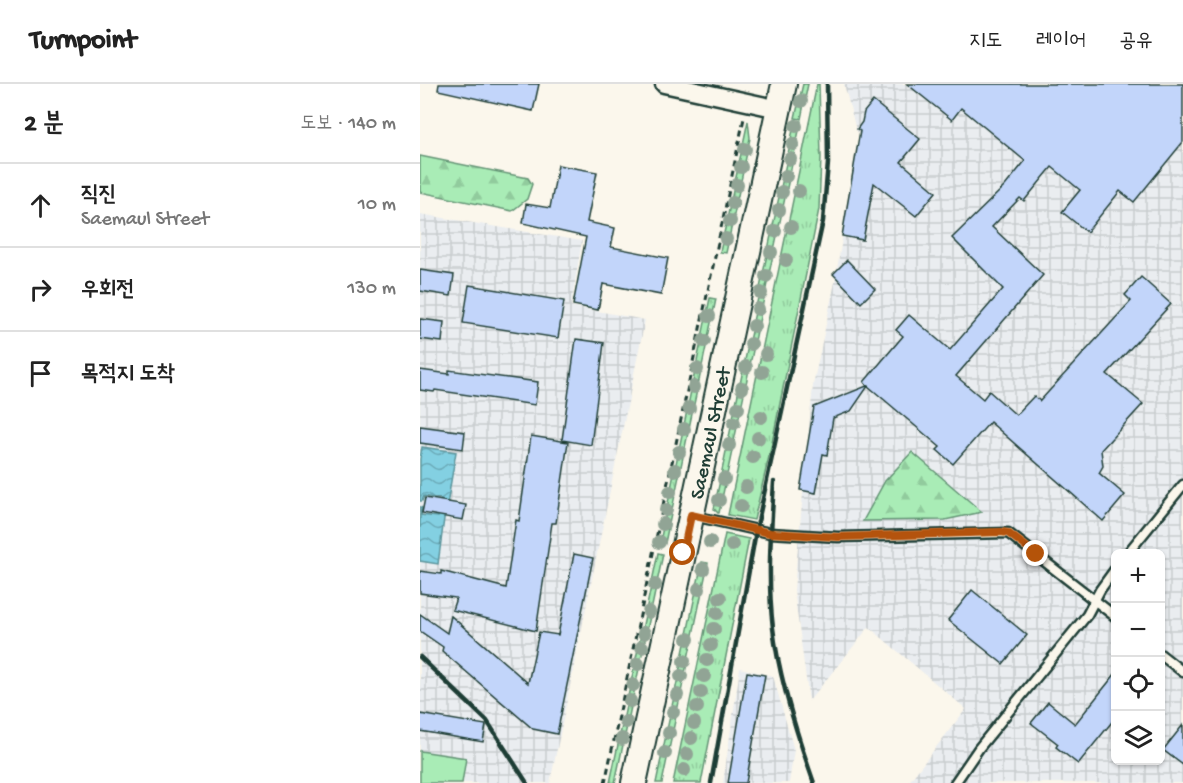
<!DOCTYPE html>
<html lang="ko">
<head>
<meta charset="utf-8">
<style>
  body { margin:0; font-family:"Gochi Hand","Poor Story",sans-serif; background:#f2f2f2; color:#222 }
  .controls { position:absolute; right:18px; bottom:18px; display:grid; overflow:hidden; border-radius:9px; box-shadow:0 2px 4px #0004 }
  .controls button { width:54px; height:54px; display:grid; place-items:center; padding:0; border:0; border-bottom:2px solid #e0e0e0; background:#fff; color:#222; font:30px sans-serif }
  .stop { position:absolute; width:18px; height:18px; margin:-14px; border:4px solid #b45309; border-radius:50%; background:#fff }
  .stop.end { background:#b45309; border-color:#fff; box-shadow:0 2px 6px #0008 }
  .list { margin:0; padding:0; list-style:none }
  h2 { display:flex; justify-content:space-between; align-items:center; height:78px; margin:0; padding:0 24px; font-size:26px }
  h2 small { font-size:20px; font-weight:400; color:#767676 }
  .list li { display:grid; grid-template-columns:39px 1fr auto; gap:18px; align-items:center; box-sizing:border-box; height:84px; padding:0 24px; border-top:2px solid #e0e0e0 }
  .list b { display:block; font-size:22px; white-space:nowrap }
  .list p { margin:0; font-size:20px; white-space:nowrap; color:#767676 }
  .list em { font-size:20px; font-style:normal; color:#767676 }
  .icon { flex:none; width:33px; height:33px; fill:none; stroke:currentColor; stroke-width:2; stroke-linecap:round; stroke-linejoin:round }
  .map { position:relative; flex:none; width:763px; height:699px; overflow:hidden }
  header { display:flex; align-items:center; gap:36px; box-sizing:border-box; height:84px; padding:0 30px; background:#fff; border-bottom:2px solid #e0e0e0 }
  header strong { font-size:28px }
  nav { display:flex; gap:33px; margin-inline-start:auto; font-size:21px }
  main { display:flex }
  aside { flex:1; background:#fff }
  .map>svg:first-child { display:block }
  .industrial { fill:url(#industrial-grid); fill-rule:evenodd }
  .grass { fill:url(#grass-tufts); stroke:#649475; stroke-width:1.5 }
  .forest { fill:url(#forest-firs); stroke:#649475; stroke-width:1.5 }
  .pitch { fill:#a9ecb6; stroke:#649475; stroke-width:1.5 }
  .water { fill:url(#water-waves); stroke:#5b959c; stroke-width:1.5 }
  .building { fill:#c2d5fa; stroke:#1f3d34; stroke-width:1.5 }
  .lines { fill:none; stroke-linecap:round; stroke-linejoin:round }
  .service-casing { stroke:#1f3d34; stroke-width:13 }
  .minor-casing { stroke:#1f3d34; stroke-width:21 }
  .secondary-casing { stroke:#1f3d34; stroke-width:28 }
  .path { stroke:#1f3d34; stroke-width:3; stroke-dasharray:6 4.5; stroke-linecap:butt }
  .service { stroke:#fbf7ec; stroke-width:8 }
  .minor { stroke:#fbf7ec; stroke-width:16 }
  .secondary { stroke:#fbf7ec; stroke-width:24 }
  .rail { stroke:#1f3d34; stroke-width:4.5 }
  .tree { fill:#91a495 }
  .route { stroke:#b45309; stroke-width:8 }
  .labels { text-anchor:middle; stroke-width:4.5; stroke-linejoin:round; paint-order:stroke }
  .street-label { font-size:21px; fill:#1f3d34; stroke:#fbf7ec }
</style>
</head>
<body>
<header>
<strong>Turnpoint</strong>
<nav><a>지도</a><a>레이어</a><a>공유</a></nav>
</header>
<main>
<aside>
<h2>2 분<small>도보 · 140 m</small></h2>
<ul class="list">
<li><svg class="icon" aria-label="ahead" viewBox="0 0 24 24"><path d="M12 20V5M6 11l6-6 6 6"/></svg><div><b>직진</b><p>Saemaul Street</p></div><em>10 m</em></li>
<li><svg class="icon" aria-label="right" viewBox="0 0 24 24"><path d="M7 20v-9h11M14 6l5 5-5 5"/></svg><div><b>우회전</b></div><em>130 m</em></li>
<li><svg class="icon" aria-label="arrive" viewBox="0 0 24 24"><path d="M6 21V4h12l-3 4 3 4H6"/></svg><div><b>목적지 도착</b></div></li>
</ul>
</aside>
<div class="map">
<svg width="763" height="699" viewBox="0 0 763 699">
  <defs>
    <pattern id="industrial-grid" width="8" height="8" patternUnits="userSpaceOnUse" patternTransform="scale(1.5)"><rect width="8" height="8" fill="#eaedf0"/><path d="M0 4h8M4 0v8" fill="none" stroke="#c8ccce"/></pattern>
    <pattern id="grass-tufts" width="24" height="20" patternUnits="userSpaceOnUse" patternTransform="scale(1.5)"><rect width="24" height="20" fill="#a9ecb6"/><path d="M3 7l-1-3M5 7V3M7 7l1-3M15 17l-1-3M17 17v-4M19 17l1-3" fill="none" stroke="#91cb9d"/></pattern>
    <pattern id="forest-firs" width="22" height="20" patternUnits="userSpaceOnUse" patternTransform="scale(1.5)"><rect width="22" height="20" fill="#a9ecb6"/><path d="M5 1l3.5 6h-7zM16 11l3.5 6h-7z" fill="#91cb9d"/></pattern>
    <pattern id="water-waves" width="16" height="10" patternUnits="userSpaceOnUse" patternTransform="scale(1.5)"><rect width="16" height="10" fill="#83d0e2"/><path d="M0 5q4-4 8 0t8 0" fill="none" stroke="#6baab8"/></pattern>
  </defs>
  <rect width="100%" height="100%" fill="#fbf7ec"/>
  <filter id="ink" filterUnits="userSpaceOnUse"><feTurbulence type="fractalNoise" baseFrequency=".0167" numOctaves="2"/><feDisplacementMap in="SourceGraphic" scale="12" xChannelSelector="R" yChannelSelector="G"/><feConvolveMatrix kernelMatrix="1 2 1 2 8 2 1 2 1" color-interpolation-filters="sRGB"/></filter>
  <g filter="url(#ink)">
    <g class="industrial">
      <path d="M 424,0 L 763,0 L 763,699 L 488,699 L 546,625 L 449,543 L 389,617 L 374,506 L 393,301 L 415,198 L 439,50 L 436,46 ZM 696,470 L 740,470 L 740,676 L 696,676 Z"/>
      <path d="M 0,130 L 162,157 L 151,222 L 225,236 L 130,699 L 0,699 Z"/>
      <path d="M 320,584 L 353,592 L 374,666 L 369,699 L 303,699 Z"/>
    </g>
    <g class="grass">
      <path d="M 383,0 L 388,0 L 381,35 L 375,34 Z"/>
      <path d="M 397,0 L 399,0 L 401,73 L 399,125 L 351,364 L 334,436 L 308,431 Z"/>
      <path d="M 375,36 L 381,37 L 299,429 L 298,429 L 294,425 Z"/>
      <path d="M 328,37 L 330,54 L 306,169 L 300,168 Z"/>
      <path d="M 290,214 L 296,215 L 245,459 L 240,458 Z"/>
      <path d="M 305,450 L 329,455 L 281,699 L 253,699 Z"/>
      <path d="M 238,469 L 243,470 L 195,699 L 190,699 Z"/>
      <path d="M 282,478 L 288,479 L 242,699 L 236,699 Z"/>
    </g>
    <g class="forest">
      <path d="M 0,72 L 108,94 L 112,100 L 107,115 L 92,127 L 0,108 Z"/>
      <path d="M 492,368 L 562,428 L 525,436 L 443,437 L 465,397 Z"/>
    </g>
    <path class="pitch" d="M 0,667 L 46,674 L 42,699 L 0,699 Z"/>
    <g class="water">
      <path d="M 2,363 L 36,368 L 27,421 L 20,420 L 21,415 L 4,412 L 2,417 L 0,417 L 0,375 Z"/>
      <path d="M 0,423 L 2,424 L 1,431 L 18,433 L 19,426 L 25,427 L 18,480 L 0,477 Z"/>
    </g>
    <g class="building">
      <path d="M 19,0 L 119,0 L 113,27 L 18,6 Z"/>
      <path d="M 487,0 L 763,0 L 763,58 L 714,118 L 700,107 L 667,148 L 642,128 L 660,106 L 632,83 L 604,117 L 600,114 L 572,143 L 623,191 L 536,292 L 563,315 L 569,307 L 596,331 L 614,312 L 620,317 L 711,217 L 705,211 L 721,193 L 751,220 L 687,290 L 723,320 L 681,366 L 683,382 L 679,389 L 705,411 L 683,437 L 570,338 L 533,380 L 517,366 L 520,363 L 448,302 L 431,327 L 413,334 L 407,371 L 403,370 L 396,409 L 380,406 L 394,323 L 447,302 L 444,298 L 483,252 L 476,246 L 489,231 L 530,266 L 583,205 L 532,154 L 585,102 L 605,77 L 541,24 L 532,36 Z"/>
      <path d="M 453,17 L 500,55 L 481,78 L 516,108 L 496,132 L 454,99 L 443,156 L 422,152 L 440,47 L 437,45 L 442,38 L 444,28 Z"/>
      <path d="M 138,81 L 177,88 L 167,138 L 195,144 L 191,163 L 248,174 L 241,211 L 183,200 L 178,226 L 153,221 L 166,153 L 103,139 L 106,120 L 130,124 Z"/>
      <path d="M 427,176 L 455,205 L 441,219 L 413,190 Z"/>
      <path d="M 0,186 L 34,191 L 31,212 L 0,207 Z"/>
      <path d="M 49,201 L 144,217 L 138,254 L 43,239 Z"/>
      <path d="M 0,235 L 24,238 L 22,258 L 0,255 Z"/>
      <path d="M 156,255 L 184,259 L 171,361 L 142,356 Z"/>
      <path d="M 0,286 L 29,290 L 29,286 L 118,298 L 115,321 L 15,306 L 14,308 L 0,306 Z"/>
      <path d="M 0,342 L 45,348 L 43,365 L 0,359 Z"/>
      <path d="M 111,352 L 148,358 L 136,439 L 132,439 L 116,547 L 32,526 L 36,514 L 0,509 L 0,487 L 21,490 L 21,487 L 86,504 L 96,436 L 99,437 Z"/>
      <path d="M 5,414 L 46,421 L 43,436 L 2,429 Z"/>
      <path d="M 154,470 L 173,474 L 137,650 L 113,645 L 22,567 L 23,563 L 0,547 L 0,530 L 27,549 L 31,532 L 108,599 L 119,548 L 138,551 Z"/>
      <path d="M 552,506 L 607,551 L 583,580 L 528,536 Z"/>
      <path d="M 327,588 L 345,591 L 326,699 L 308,699 Z"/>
      <path d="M 696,589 L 696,633 L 658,680 L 636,663 L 638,660 L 611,639 L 628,618 L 655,640 Z"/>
      <path d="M 0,630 L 66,641 L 63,658 L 0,647 Z"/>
      <path d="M 763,641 L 763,681 L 743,666 Z"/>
    </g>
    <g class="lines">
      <g class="service-casing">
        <g id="service">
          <path d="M 274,432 L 350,449 L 418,453 L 588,449 L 696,533"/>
          <path d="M 707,470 L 763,401"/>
          <path d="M 740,570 L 763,588"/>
          <path d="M 535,699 L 559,664 L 667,531 L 680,506 L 696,484"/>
        </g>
      </g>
      <g class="minor-casing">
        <path id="minor" d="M 244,0 L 359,25"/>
      </g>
      <g class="secondary-casing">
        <path id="secondary" d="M 214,699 L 364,0"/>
      </g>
      <path class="path" d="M 185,699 L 324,34"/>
      <use href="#service" class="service"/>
      <use href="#minor" class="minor"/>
      <use href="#secondary" class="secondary"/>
      <g class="rail">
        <path d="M 354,398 C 351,446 347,496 353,544 C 359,595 377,651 394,699"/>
        <path d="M 0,573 L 67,637 L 107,699"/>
        <path d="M 291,699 L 336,447 L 403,137 L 408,79 L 407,0"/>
      </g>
    </g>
    <g class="tree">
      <circle cx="381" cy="17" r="7"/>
      <circle cx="376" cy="42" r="7"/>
      <circle cx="373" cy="60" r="7"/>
      <circle cx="325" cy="65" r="7"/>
      <circle cx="370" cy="75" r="7"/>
      <circle cx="321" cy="83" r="7"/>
      <circle cx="366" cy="92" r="7"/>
      <circle cx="317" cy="101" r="7"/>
      <circle cx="379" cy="107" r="7"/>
      <circle cx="362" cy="108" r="7"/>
      <circle cx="313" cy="119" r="7"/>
      <circle cx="359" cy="126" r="7"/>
      <circle cx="310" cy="137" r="7"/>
      <circle cx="371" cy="143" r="7"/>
      <circle cx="355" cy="147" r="7"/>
      <circle cx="306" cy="155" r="7"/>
      <circle cx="351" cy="168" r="7"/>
      <circle cx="366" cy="176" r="7"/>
      <circle cx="346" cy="192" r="7"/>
      <circle cx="341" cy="209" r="7"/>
      <circle cx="338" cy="225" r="7"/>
      <circle cx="289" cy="232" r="7"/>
      <circle cx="334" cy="242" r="7"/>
      <circle cx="284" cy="257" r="7"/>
      <circle cx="331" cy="260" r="7"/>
      <circle cx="346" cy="270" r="7"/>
      <circle cx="326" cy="283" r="7"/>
      <circle cx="277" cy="285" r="7"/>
      <circle cx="342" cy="288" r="7"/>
      <circle cx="274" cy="303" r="7"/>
      <circle cx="322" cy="304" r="7"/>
      <circle cx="269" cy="324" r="7"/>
      <circle cx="318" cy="324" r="7"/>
      <circle cx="341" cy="333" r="7"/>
      <circle cx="314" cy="339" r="7"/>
      <circle cx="264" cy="345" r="7"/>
      <circle cx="338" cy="354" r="7"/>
      <circle cx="309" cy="361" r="7"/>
      <circle cx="259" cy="368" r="7"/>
      <circle cx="333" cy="373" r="7"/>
      <circle cx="255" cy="386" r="7"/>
      <circle cx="304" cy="395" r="7"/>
      <circle cx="326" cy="403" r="7"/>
      <circle cx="250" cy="408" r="7"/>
      <circle cx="299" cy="416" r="7"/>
      <circle cx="321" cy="422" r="7"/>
      <circle cx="246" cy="426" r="7"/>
      <circle cx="243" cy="440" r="7"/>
      <circle cx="239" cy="458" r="7"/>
      <circle cx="290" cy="458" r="7"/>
      <circle cx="312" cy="461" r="7"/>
      <circle cx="283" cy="485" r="7"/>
      <circle cx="235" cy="501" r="7"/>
      <circle cx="279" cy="505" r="7"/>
      <circle cx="300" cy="514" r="7"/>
      <circle cx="229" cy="528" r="7"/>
      <circle cx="297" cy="529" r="7"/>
      <circle cx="294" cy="545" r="7"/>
      <circle cx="224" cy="549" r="7"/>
      <circle cx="268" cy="555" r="7"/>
      <circle cx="291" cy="561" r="7"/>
      <circle cx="222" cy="563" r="7"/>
      <circle cx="287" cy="576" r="7"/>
      <circle cx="264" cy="577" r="7"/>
      <circle cx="218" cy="580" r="7"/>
      <circle cx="261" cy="592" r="7"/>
      <circle cx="284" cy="592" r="7"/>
      <circle cx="213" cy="601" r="7"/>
      <circle cx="281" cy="608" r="7"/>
      <circle cx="257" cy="611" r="7"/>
      <circle cx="210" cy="617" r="7"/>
      <circle cx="277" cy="623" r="7"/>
      <circle cx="253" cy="628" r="7"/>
      <circle cx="206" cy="638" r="7"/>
      <circle cx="274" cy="639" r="7"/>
      <circle cx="249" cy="649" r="7"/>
      <circle cx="271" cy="654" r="7"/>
      <circle cx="202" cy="655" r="7"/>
      <circle cx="245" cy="669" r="7"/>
      <circle cx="267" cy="670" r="7"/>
      <circle cx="264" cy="686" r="7"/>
    </g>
  </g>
  <g class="lines" filter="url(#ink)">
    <path class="route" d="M 263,469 L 271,431 L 350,449 L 418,453 L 581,448 L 588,449 L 616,470"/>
  </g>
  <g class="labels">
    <g class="street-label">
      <text transform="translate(289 349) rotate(-78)" y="7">Saemaul Street</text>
    </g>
  </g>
</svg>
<div class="controls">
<button>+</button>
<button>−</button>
<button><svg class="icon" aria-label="locate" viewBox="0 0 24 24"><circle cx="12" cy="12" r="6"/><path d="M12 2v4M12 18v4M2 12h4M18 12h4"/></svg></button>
<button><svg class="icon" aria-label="layers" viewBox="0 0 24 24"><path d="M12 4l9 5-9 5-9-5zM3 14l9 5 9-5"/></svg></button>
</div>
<div class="stop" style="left:263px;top:469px"></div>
<div class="stop end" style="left:616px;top:470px"></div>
</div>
</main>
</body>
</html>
